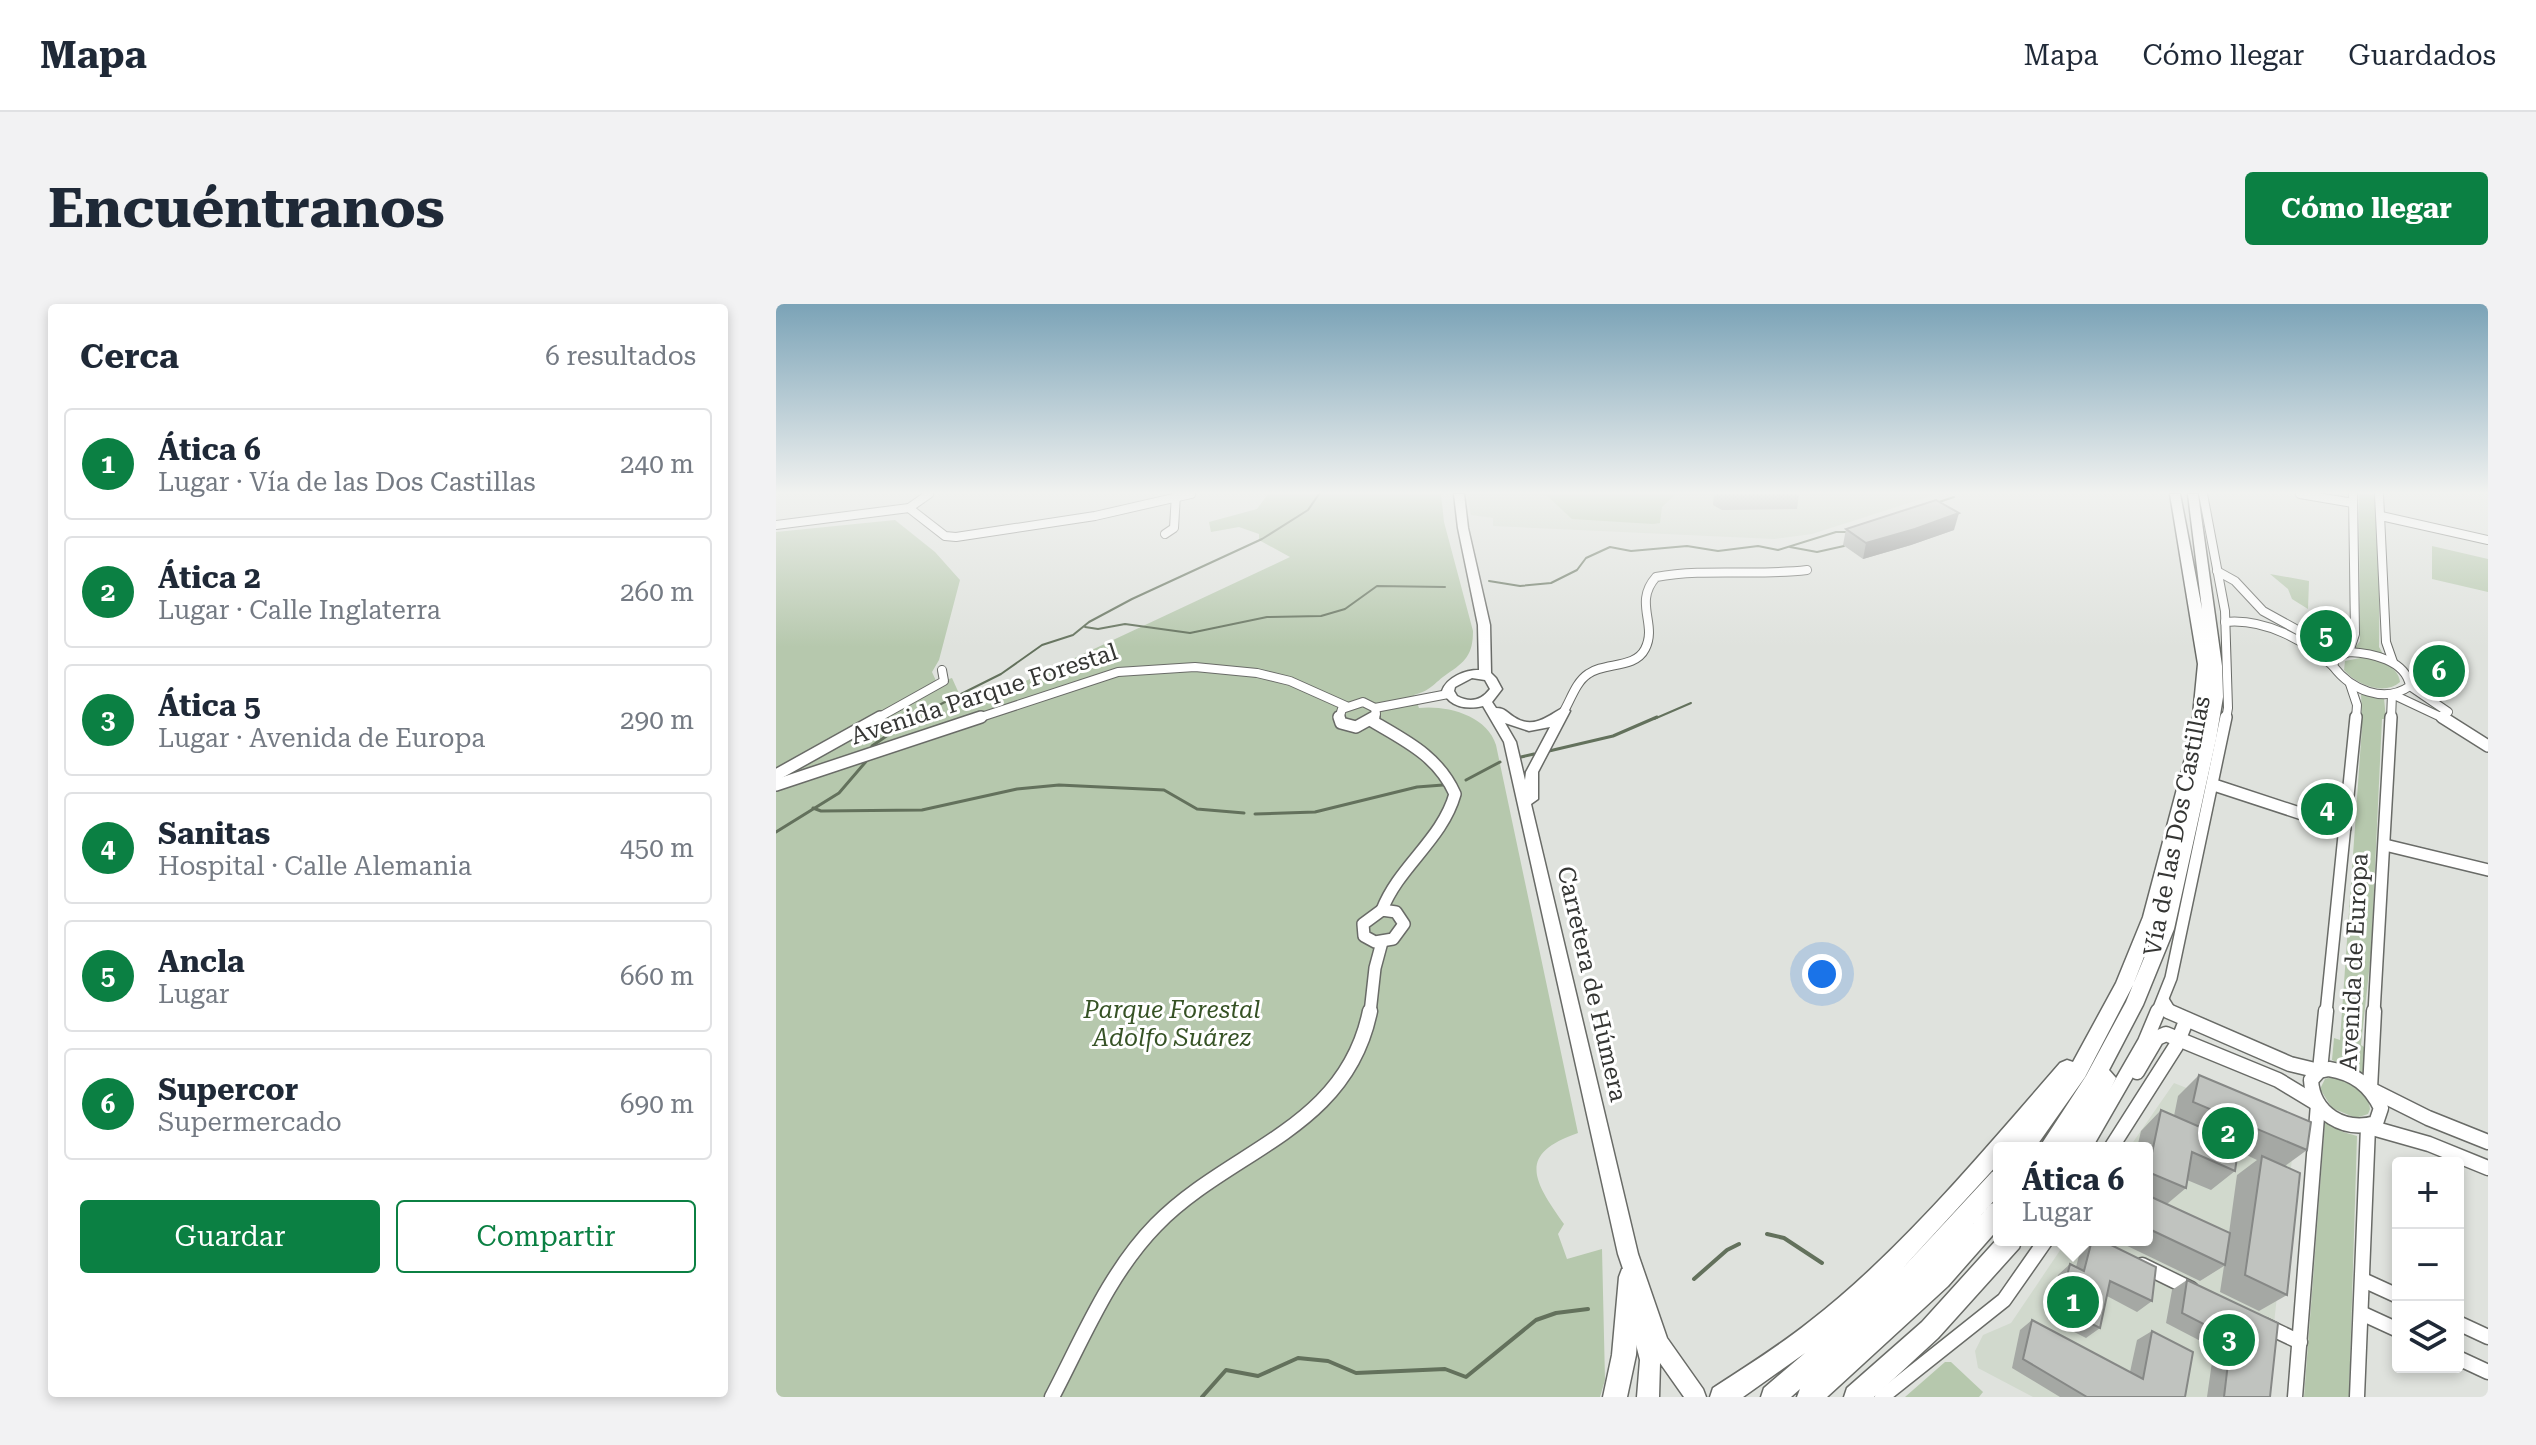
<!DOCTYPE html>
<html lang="es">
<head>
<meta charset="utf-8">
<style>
  body { margin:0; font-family:"Roboto Serif",serif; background:#f2f2f3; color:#1f2937 }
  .controls { position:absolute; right:24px; bottom:24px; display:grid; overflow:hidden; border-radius:8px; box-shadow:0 4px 12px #0003 }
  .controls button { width:72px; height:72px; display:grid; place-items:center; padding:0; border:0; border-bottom:2px solid #e0e1e3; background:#fff; color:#1f2937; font:40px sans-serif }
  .you { position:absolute; left:1046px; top:670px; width:28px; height:28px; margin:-20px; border:6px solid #fff; border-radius:50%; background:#1a73e8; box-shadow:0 0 0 12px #1a73e833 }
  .badge { display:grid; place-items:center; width:52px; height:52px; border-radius:50%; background:#0b8043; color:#fff; font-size:26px; font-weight:700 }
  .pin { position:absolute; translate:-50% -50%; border:4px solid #fff; box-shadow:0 2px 8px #0006 }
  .popup { position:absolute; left:1217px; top:838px; width:160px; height:104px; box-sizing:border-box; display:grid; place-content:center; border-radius:8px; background:#fff; filter:drop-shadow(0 2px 6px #0005); font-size:26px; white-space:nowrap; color:#747a83 }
  .popup b { font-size:30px; color:#1f2937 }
  .popup::after { content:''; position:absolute; left:50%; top:100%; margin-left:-16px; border:16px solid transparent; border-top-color:#fff }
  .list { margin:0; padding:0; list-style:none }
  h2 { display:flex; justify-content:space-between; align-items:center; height:104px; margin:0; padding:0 32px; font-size:34px }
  h2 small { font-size:26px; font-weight:400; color:#747a83 }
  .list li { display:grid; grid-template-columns:52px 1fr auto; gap:24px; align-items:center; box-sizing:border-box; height:112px; margin:0 16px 16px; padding:0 16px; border:2px solid #e0e1e3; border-radius:8px }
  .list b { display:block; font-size:30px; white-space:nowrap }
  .list p { margin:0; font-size:26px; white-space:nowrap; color:#747a83 }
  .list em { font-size:26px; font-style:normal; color:#747a83 }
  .actions { display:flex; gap:16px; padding:24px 32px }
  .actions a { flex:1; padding:18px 0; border:2px solid #0b8043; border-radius:8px; text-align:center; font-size:28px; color:#0b8043 }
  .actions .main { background:#0b8043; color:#fff }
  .icon { flex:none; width:44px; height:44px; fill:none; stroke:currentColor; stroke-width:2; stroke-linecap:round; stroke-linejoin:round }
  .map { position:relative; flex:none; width:1712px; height:1093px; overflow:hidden; border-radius:8px }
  header { display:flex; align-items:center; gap:48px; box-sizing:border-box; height:112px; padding:0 40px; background:#fff; border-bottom:2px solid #e0e1e3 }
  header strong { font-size:38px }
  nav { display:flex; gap:44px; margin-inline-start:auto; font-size:28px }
  .intro { display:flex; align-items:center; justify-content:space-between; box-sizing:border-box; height:192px; padding:0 48px }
  h1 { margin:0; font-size:56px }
  .button { padding:20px 36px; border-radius:8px; background:#0b8043; color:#fff; font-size:28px; font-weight:700 }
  main { display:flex; gap:48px; padding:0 48px }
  aside { flex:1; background:#fff; border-radius:8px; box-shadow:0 4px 12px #0003 }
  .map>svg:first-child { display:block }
  .built { fill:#d1d9cd }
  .green { fill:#b6c8ad }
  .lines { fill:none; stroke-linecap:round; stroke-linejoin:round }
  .stream-far2 { stroke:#63715c; stroke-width:2 }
  .stream-far1 { stroke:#63715c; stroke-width:3 }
  .stream { stroke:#63715c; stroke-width:4 }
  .minor-far2-casing { stroke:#696b67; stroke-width:10 }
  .minor-far1-casing { stroke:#696b67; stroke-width:14 }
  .minor-casing { stroke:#696b67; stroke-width:17 }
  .major-casing { stroke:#696b67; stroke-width:3 }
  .highway-casing { stroke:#696b67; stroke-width:3 }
  .minor-far2 { stroke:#fff; stroke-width:8 }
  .minor-far1 { stroke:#fff; stroke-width:11 }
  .minor { stroke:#fff; stroke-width:14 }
  .major { fill:#fff; fill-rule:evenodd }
  .highway { fill:#fff; fill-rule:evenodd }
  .wall { fill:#a5a8a4; fill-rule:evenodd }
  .shaded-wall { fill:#868886 }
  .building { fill:#c0c3bf; stroke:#868886; stroke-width:2 }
  .labels { text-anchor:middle; stroke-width:6; stroke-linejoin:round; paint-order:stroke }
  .street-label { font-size:24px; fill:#353634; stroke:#fff }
  .park-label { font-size:24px; font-style:italic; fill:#365225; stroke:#fff }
</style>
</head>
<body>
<header>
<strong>Mapa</strong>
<nav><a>Mapa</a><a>Cómo llegar</a><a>Guardados</a></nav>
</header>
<div class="intro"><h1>Encuéntranos</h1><a class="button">Cómo llegar</a></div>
<main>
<aside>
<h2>Cerca<small>6 resultados</small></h2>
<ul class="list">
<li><span class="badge">1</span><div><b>Ática 6</b><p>Lugar · Vía de las Dos Castillas</p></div><em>240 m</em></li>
<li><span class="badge">2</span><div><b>Ática 2</b><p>Lugar · Calle Inglaterra</p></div><em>260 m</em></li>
<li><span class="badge">3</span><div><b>Ática 5</b><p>Lugar · Avenida de Europa</p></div><em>290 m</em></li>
<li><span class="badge">4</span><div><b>Sanitas</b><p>Hospital · Calle Alemania</p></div><em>450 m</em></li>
<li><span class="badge">5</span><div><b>Ancla</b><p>Lugar</p></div><em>660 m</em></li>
<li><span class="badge">6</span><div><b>Supercor</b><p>Supermercado</p></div><em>690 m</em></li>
</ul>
<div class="actions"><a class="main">Guardar</a><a>Compartir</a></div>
</aside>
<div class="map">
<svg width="1712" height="1093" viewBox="0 0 1712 1093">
  <rect width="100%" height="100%" fill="#dfe2dd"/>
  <g class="built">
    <path d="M 691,190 L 1161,190 L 1036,230 L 998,235 L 717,222 L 717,214 L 695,211 Z"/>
    <path d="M 1398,779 L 1519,827 L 1490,1093 L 1257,1093 L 1202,1064 L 1199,1047 L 1207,1031 L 1235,1019 L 1291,936 L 1371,936 L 1371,844 L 1353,844 Z"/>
  </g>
  <g class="green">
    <path d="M 492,190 L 665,190 L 668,218 L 697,327 C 697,351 689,358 671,370 C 658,379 656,386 638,391 L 643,404 C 670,401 711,411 720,441 L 802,829 C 741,850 757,876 788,920 L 782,930 L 791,955 L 826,945 L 829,1076 L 824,1093 L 0,1093 L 0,228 L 119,216 L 159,248 L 184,276 L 163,356 L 156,368 L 161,379 L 176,374 L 190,405 L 514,253 L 483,236 L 483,230 L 463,223 L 435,228 L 433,218 L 481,205 Z"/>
    <path d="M 769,190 L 900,190 L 886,203 L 884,219 L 877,220 L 796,215 Z"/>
    <path d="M 1583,190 L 1601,190 L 1604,224 L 1603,343 L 1607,350 L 1579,344 L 1584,337 Z"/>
    <path d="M 1656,242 L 1712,255 L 1712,288 L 1656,275 Z"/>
    <path d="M 1494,270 L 1533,277 L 1532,305 L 1516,295 L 1512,285 Z"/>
    <path d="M 1589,353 C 1604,356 1622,362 1624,378 C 1608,392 1581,381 1568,366 L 1569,357 Z"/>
    <path d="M 1585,388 L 1608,394 L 1610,415 L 1606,415 L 1595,649 L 1585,741 L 1591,745 L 1588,770 L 1556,756 L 1558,734 L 1564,736 L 1586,423 Z"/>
    <path d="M 1555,773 C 1573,773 1592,786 1594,805 L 1592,810 L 1580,814 L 1556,804 L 1544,785 L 1549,775 Z"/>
    <path d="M 1549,818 L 1567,828 L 1581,832 L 1573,1093 L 1528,1093 Z"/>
    <path d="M 1169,1058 L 1175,1058 L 1207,1088 L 1203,1093 L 1129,1093 Z"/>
  </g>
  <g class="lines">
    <g class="stream-far2">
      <path d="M 1163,198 L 1178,193"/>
      <path d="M 1014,243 L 1041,248 L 1068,242"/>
      <path d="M 713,277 L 744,282 L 775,279 L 801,266 L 810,254 L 834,243 L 855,247 L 911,242 L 942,247 L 982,242 L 1002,246 L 1060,228 L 1073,228"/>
      <path d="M 309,323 L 322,325 L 349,320 L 414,329 L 491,313 L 545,312 L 569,305 L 601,282 L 669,283"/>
      <path d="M 135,415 L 225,370 L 266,341 L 297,331 L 313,318 L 356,295 L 486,235 L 532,206 L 543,190"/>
      <path d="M 878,415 L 915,399"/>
    </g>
    <g class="stream-far1">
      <path d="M 95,447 L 96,442 L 138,413"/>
      <path d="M 773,447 L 837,432 L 881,413"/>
      <path d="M 745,453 L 758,450"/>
      <path d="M 690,476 L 724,458"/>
      <path d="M 37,504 L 45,507 L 146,506 L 241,485 L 283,481 L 388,486 L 421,505 L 468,509"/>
      <path d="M 479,510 L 539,508 L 641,483 L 667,481"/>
      <path d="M 0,528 L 63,489 L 93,454"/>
    </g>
    <g class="stream">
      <path d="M 991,930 L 1008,934 L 1046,959"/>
      <path d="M 918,975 L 951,946 L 963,940"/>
      <path d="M 426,1093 L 450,1066 L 482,1072 L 522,1054 L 552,1057 L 580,1069 L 669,1065 L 690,1073 L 760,1016 L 780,1009 L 812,1005"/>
    </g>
    <g class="minor-far2-casing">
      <g id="minor-far2">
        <path d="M 1427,190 L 1449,307 L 1452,404 L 1450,415"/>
        <path d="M 1524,190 L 1577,199"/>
        <path d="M 1603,190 L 1610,338 L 1617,358"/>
        <path d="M 133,204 L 153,190"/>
        <path d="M 1605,212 L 1712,236"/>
        <path d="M 0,221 L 133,204 L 169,232 L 180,233 L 319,212 L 415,190"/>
        <path d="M 389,230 L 398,224 L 400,190"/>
        <path d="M 1441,267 L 1459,277 L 1487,307 L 1565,350"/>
        <path d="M 1449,318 C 1488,314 1529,336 1557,362"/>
        <path d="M 1573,348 C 1595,349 1630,356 1634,382 C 1608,400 1575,386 1557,362 L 1560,353 Z"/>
        <path d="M 1573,348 L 1579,330 L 1577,190"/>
        <path d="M 1574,380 L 1581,401 L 1580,415"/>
        <path d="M 1634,382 L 1672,408"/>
        <path d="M 1618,391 L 1669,415"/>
        <path d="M 599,404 L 672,390"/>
        <path d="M 788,407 C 795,395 800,378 812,370 C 828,358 859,365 869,345 C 882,320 857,299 880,273 C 930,264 981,272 1031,266"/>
        <path d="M 100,415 L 168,377 L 166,366"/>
        <path d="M 199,415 L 342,368 L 419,363 L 481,369 L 514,377 L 570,402"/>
        <path d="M 563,415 L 566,405 L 587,398 L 599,404 L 600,410 L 596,415"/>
        <path d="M 1615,415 L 1616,390"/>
      </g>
    </g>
    <g class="minor-far1-casing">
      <g id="minor-far1">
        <path d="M 563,413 L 565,419 L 580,423 L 598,413"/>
        <path d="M 1666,413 L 1712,442"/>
        <path d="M 596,417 C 630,437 662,452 679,490 C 666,536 623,562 606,606"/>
        <path d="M 0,471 L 104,413"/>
        <path d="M 0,481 L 205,413"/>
        <path d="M 1438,481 L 1569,524"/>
        <path d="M 1609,541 L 1712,566"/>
        <path d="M 606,606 L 620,608 L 628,620 L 617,635 L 599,638 L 588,632 L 587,620 Z"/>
        <path d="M 1387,696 L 1395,709"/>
        <path d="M 594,709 L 599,664 L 606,638"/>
        <path d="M 1381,709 L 1395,674 L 1450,413"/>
        <path d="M 1550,709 L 1580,413"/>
        <path d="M 1598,709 L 1615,413"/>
      </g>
    </g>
    <g class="minor-casing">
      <g id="minor">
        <path d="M 1392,707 L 1514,760 L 1543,767"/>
        <path d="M 1553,765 C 1578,769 1594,781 1605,804 L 1600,819 C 1568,828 1537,810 1535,776 L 1543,767 Z"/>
        <path d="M 1544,766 L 1550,707"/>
        <path d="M 1361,768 L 1381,734 L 1390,730 L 1502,776 L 1540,799"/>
        <path d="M 1594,785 L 1598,707"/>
        <path d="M 1596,786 L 1652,814 L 1712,838"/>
        <path d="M 1593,823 L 1653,840 L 1712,864"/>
        <path d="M 1308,844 L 1369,738 L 1382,707"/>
        <path d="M 1335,844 L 1400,742 L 1410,717"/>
        <path d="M 1366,961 L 1415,985"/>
        <path d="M 1587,976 L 1622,992"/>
        <path d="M 1585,1009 L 1622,1026"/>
        <path d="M 1682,1019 L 1712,1033"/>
        <path d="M 1488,1021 L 1524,1038"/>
        <path d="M 1682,1054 L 1712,1068"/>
        <path d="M 276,1093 C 307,1034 333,969 380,921 C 454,845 570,826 594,707"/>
        <path d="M 1106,1093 L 1228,996 L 1270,936"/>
        <path d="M 1519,1093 L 1542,800"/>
        <path d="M 1581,1093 L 1592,823"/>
      </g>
    </g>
    <g class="major-casing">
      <path id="major" d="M 678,190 L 688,190 L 692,224 L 714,321 L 715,369 L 720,374 L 726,385 L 716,398 L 720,404 C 729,404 730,408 738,413 C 757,426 772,412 788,403 L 794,407 L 762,468 L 762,495 L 755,500 L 862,950 L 891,1034 L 927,1085 L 930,1093 L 908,1093 L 884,1059 L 883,1093 L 861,1093 L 864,1056 L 852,1009 L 855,1002 L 859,1000 L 842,950 L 728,438 L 707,402 C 690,406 674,403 666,387 C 671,373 689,366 703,366 L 702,321 L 682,224 ZM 696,374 L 709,376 L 714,385 C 705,397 694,399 681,392 L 678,387 L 679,383 ZM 729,419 L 753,427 L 774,423 L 750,468 L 749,476 L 740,438 Z"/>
    </g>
    <g class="highway-casing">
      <g id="highway">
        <path d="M 1394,190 L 1404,190 L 1426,305 L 1412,190 L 1422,190 L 1446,362 L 1447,393 L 1440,435 L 1398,625 L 1367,701 L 1333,766 L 1340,774 L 1306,844 L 1263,844 L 1310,772 L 1350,698 L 1380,625 L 1383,614 L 1357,681 L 1309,773 L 1259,844 L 1223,844 L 1223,859 L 1124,967 L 1216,868 L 1223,865 L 1223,891 L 1180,939 L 1215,900 L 1223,897 L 1223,924 L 1172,982 L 1051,1093 L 1021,1093 L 1024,1085 L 1015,1093 L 985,1093 L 988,1084 L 1029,1049 L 967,1093 L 934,1093 L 937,1084 C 969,1063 1003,1042 1033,1018 C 1125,947 1208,846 1284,759 L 1291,756 L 1297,758 L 1340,679 L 1367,613 L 1415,432 L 1422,360 Z"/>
        <path d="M 1223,933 L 1223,936 L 1246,936 L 1243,944 L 1162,1034 L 1098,1093 L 1068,1093 L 1071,1084 L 1146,1018 Z"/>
        <path d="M 854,962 L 862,965 L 865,973 L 860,1051 L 851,1093 L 827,1093 L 836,1051 L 843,973 L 846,965 Z"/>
      </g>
    </g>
    <use href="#minor-far2" class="minor-far2"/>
    <use href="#minor-far1" class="minor-far1"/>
    <use href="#minor" class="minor"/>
    <use href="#major" class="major"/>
    <use href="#highway" class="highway"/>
  </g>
  <g class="wall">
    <path d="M 938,190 L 1023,190 L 1021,205 L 946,206 L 937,201 Z"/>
    <path d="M 1070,225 L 1178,226 L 1135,241 L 1087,255 L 1067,241 Z"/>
    <path d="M 1423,771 L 1531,846 L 1509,862 L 1511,991 L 1483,1007 L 1444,988 L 1448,962 L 1424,977 L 1339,936 L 1371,936 L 1371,844 L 1361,844 L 1365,827 L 1385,806 L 1398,812 L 1402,792 ZM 1462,847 L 1481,856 L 1461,871 L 1453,929 L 1391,900 L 1410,884 L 1411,876 L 1435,886 L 1459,867 Z"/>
    <path d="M 1314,936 L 1325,936 L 1376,997 L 1361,1008 L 1331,992 L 1324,1024 L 1310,1034 L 1271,1014 L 1282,971 L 1294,960 L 1300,963 L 1305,944 Z"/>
    <path d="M 1411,976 L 1502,1019 L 1494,1093 L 1431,1093 L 1438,1044 L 1390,1019 L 1396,986 Z"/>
    <path d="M 1256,1016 L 1354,1068 L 1361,1036 L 1376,1027 L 1409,1093 L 1284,1093 L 1236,1064 L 1244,1026 Z"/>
  </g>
  <path class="shaded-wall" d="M 1183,209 L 1178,226 L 1135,241 L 1087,255 L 1090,239 Z"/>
  <g class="building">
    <path d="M 1160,196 L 1183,209 L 1139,225 L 1090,239 L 1070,225 Z"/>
    <path d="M 1423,771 L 1535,818 L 1531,846 L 1417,798 Z"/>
    <path d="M 1385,806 L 1463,840 L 1459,867 L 1416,848 L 1410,884 L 1372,868 Z"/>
    <path d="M 1486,852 L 1524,869 L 1511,991 L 1469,971 Z"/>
    <path d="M 1371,891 L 1454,929 L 1449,961 L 1371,924 Z"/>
    <path d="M 1316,936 L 1325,936 L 1380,963 L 1376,997 L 1334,977 L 1324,1024 L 1283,1004 L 1294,960 L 1308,967 Z"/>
    <path d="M 1411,976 L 1502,1019 L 1494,1093 L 1448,1093 L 1455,1034 L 1406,1009 Z"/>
    <path d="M 1256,1016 L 1367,1075 L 1376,1027 L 1417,1048 L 1409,1093 L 1311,1093 L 1247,1055 Z"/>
  </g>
  <linearGradient id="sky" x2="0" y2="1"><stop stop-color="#7ba3b7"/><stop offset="0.55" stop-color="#f1f2f0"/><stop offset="1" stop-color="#f1f2f0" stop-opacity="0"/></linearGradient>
  <rect width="1712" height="343" fill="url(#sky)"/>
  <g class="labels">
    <g class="street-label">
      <text transform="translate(208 390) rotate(-18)" y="8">Avenida Parque Forestal</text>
      <text transform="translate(1401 522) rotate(-79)" y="8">Vía de las Dos Castillas</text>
      <text transform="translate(1578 658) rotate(-87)" y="8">Avenida de Europa</text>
      <text transform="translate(816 680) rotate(77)" y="8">Carretera de Húmera</text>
    </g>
    <g class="park-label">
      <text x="396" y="714">Parque Forestal<tspan x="396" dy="28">Adolfo Suárez</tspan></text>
    </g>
  </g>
</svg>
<div class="controls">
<button>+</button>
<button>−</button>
<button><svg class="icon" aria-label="layers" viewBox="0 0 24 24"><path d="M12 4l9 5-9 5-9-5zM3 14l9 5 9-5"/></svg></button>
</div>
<div class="you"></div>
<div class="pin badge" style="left:1297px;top:998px">1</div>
<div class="popup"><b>Ática 6</b>Lugar</div>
<div class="pin badge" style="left:1452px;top:829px">2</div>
<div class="pin badge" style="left:1453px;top:1036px">3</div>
<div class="pin badge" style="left:1551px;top:505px">4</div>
<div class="pin badge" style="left:1550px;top:332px">5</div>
<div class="pin badge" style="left:1663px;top:367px">6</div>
</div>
</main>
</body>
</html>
